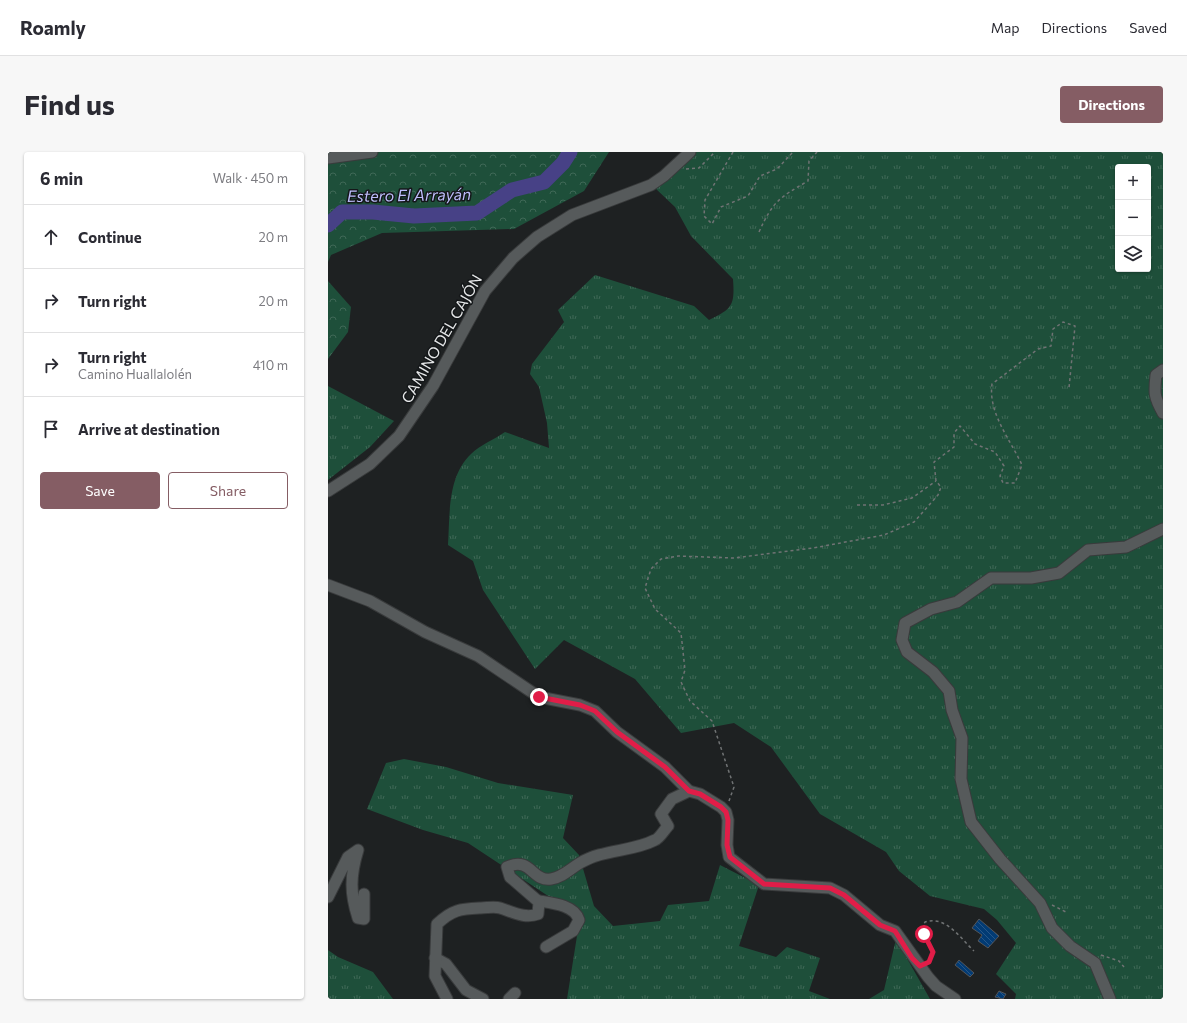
<!DOCTYPE html>
<html lang="en">
<head>
<meta charset="utf-8">
<style>
  body { margin:0; font-family:Commissioner,sans-serif; background:#f7f7f7; color:#2b2b33 }
  .controls { position:absolute; right:12px; top:12px; display:grid; overflow:hidden; border-radius:4px; box-shadow:0 1px 3px #0004 }
  .controls button { width:36px; height:36px; display:grid; place-items:center; padding:0; border:0; border-bottom:1px solid #e1e1e2; background:#fff; color:#2b2b33; font:20px sans-serif }
  .stop { position:absolute; width:12px; height:12px; margin:-9px; border:3px solid #e11d48; border-radius:50%; background:#fff }
  .stop.end { background:#e11d48; border-color:#fff; box-shadow:0 1px 4px #0008 }
  .list { margin:0; padding:0; list-style:none }
  h2 { display:flex; justify-content:space-between; align-items:center; height:52px; margin:0; padding:0 16px; font-size:17px }
  h2 small { font-size:13px; font-weight:400; color:#7c7c81 }
  .list li { display:grid; grid-template-columns:26px 1fr auto; gap:12px; align-items:center; box-sizing:border-box; height:64px; padding:0 16px; border-top:1px solid #e1e1e2 }
  .list b { display:block; font-size:15px; white-space:nowrap }
  .list p { margin:0; font-size:13px; white-space:nowrap; color:#7c7c81 }
  .list em { font-size:13px; font-style:normal; color:#7c7c81 }
  .actions { display:flex; gap:8px; padding:12px 16px }
  .actions a { flex:1; padding:9px 0; border:1px solid #855d64; border-radius:4px; text-align:center; font-size:14px; color:#855d64 }
  .actions .main { background:#855d64; color:#fff }
  .icon { flex:none; width:22px; height:22px; fill:none; stroke:currentColor; stroke-width:2; stroke-linecap:round; stroke-linejoin:round }
  .map { position:relative; flex:none; width:835px; height:847px; overflow:hidden; border-radius:4px }
  header { display:flex; align-items:center; gap:24px; box-sizing:border-box; height:56px; padding:0 20px; background:#fff; border-bottom:1px solid #e1e1e2 }
  header strong { font-size:19px }
  nav { display:flex; gap:22px; margin-inline-start:auto; font-size:14px }
  .intro { display:flex; align-items:center; justify-content:space-between; box-sizing:border-box; height:96px; padding:0 24px }
  h1 { margin:0; font-size:28px }
  .button { padding:10px 18px; border-radius:4px; background:#855d64; color:#fff; font-size:14px; font-weight:700 }
  main { display:flex; gap:24px; padding:0 24px }
  aside { flex:1; background:#fff; border-radius:4px; box-shadow:0 1px 3px #0004 }
  .map>svg:first-child { display:block }
  .grass { fill:url(#grass-tufts); fill-rule:evenodd }
  .forest { fill:url(#forest-crowns) }
  .lines { fill:none; stroke-linecap:round; stroke-linejoin:round }
  .river { stroke:#474186; stroke-width:15 }
  .building { fill:url(#building-back-hatch); stroke:#535558 }
  .minor-casing { stroke:#393b3c; stroke-width:13 }
  .path { stroke:#707374; stroke-width:1.5; stroke-dasharray:3 3; stroke-linecap:butt }
  .minor { stroke:#565a5b; stroke-width:11 }
  .route { stroke:#e11d48; stroke-width:5 }
  .labels { text-anchor:middle; stroke-width:3; stroke-linejoin:round; paint-order:stroke }
  .street-label { font-size:15px; fill:#e6e8e9; stroke:#141719 }
  .water-label { font-size:16px; font-style:italic; fill:#bdbdfa; stroke:#141719 }
</style>
</head>
<body>
<header>
<strong>Roamly</strong>
<nav><a>Map</a><a>Directions</a><a>Saved</a></nav>
</header>
<div class="intro"><h1>Find us</h1><a class="button">Directions</a></div>
<main>
<aside>
<h2>6 min<small>Walk · 450 m</small></h2>
<ul class="list">
<li><svg class="icon" aria-label="ahead" viewBox="0 0 24 24"><path d="M12 20V5M6 11l6-6 6 6"/></svg><div><b>Continue</b></div><em>20 m</em></li>
<li><svg class="icon" aria-label="right" viewBox="0 0 24 24"><path d="M7 20v-9h11M14 6l5 5-5 5"/></svg><div><b>Turn right</b></div><em>20 m</em></li>
<li><svg class="icon" aria-label="right" viewBox="0 0 24 24"><path d="M7 20v-9h11M14 6l5 5-5 5"/></svg><div><b>Turn right</b><p>Camino Huallalolén</p></div><em>410 m</em></li>
<li><svg class="icon" aria-label="arrive" viewBox="0 0 24 24"><path d="M6 21V4h12l-3 4 3 4H6"/></svg><div><b>Arrive at destination</b></div></li>
</ul>
<div class="actions"><a class="main">Save</a><a>Share</a></div>
</aside>
<div class="map">
<svg width="835" height="847" viewBox="0 0 835 847">
  <defs>
    <pattern id="grass-tufts" width="24" height="20" patternUnits="userSpaceOnUse"><rect width="24" height="20" fill="#1e4f3a"/><path d="M3 7l-1-3M5 7V3M7 7l1-3M15 17l-1-3M17 17v-4M19 17l1-3" fill="none" stroke="#3f6856"/></pattern>
    <pattern id="forest-crowns" width="20" height="18" patternUnits="userSpaceOnUse"><rect width="20" height="18" fill="#1e4f3a"/><path d="M2 6a3 3 0 1 1 6 0M12 15a3 3 0 1 1 6 0" fill="none" stroke="#3f6856"/></pattern>
    <pattern id="building-back-hatch" width="6" height="6" patternUnits="userSpaceOnUse"><rect width="6" height="6" fill="#023b74"/><path d="M-1 5l2 2M0 0l6 6M5-1l2 2" fill="none" stroke="#275788"/></pattern>
  </defs>
  <rect width="100%" height="100%" fill="#1e2122"/>
  <g class="grass">
    <path d="M 367,0 L 835,0 L 835,847 L 687,847 L 688,842 L 668,822 L 688,791 L 669,768 L 656,757 L 602,744 L 571,719 L 558,700 L 492,662 L 443,595 L 406,571 L 353,581 L 307,527 L 236,488 L 207,517 L 155,438 L 145,409 L 120,393 C 122,363 119,325 143,302 C 152,293 167,287 177,280 L 221,296 L 219,271 L 211,235 L 202,222 L 204,212 L 236,170 L 230,158 L 267,123 L 366,154 L 381,168 C 404,157 407,154 405,127 L 363,84 L 347,55 L 327,36 ZM 790,15 L 820,15 L 820,117 L 790,117 Z"/>
    <path d="M 0,234 L 66,269 L 42,295 L 0,328 Z"/>
    <path d="M 76,607 L 118,615 L 170,631 L 245,643 L 235,686 L 251,703 L 266,754 L 285,774 L 332,769 L 340,753 L 381,749 L 392,713 L 431,733 L 411,794 L 448,805 L 459,795 L 492,806 L 481,839 L 502,847 L 239,847 L 252,765 L 140,691 L 95,678 L 39,657 L 58,611 Z"/>
    <path d="M 568,787 L 602,847 L 541,847 L 556,838 Z"/>
    <path d="M 0,798 L 10,805 L 45,820 L 65,847 L 0,847 Z"/>
  </g>
  <g class="forest">
    <path d="M 0,0 L 281,0 L 256,39 L 186,77 L 54,81 L 3,103 L 0,110 Z"/>
    <path d="M 0,129 L 23,155 L 20,180 L 0,207 Z"/>
  </g>
  <g class="lines">
    <path class="river" d="M 0,73 L 14,60 L 45,60 L 86,64 L 149,61 L 184,38 L 216,30 L 235,11 L 242,0"/>
  </g>
  <g class="building">
    <path d="M 651,767 L 671,784 L 660,796 L 650,789 L 654,783 L 644,776 Z"/>
    <path d="M 631,808 L 646,821 L 642,825 L 627,813 Z"/>
    <path d="M 671,839 L 678,842 L 675,847 L 667,845 Z"/>
  </g>
  <g class="lines">
    <g class="minor-casing">
      <g id="minor">
        <path d="M 0,6 L 44,0"/>
        <path d="M 835,218 L 828,223 C 826,241 826,245 835,261"/>
        <path d="M 0,339 L 42,312 L 71,284 L 105,234 L 157,139 L 185,106 L 209,85 L 244,63 L 323,33 L 336,24 L 362,0"/>
        <path d="M 0,433 L 42,449 L 97,480 L 150,504 L 211,545 L 252,553 L 267,559 L 289,580 L 337,615 L 361,639 L 372,642 L 393,655 L 398,660 L 400,668 L 399,693 L 401,705 L 436,732 L 502,736 L 516,743 L 552,773 L 567,779 L 600,825 L 608,834 L 627,847"/>
        <path d="M 0,745 L 20,705 L 30,698 C 22,724 22,741 30,766 L 36,767 L 36,742"/>
        <path d="M 211,749 C 224,751 247,753 251,768 L 245,779 L 218,795"/>
        <path d="M 107,806 L 118,812 L 138,838 L 155,847"/>
        <path d="M 119,847 L 107,824 L 109,772 C 125,757 133,757 153,756 C 159,756 166,754 172,756 C 185,760 197,767 210,762 L 211,750 L 182,725 L 179,715 C 203,704 204,730 223,727 C 235,725 242,717 252,711 C 275,697 304,700 327,688 C 332,686 336,678 340,674 L 333,662 L 344,647 L 361,639"/>
        <path d="M 181,847 L 187,841"/>
        <path d="M 782,847 L 767,811 L 742,794 L 724,776 L 712,751 L 672,707 L 643,670 L 633,627 L 634,586 L 624,558 L 621,539 L 605,520 L 579,500 L 574,488 L 577,471 L 603,457 L 629,450 L 663,426 L 703,426 L 731,421 L 760,398 L 798,395 L 835,377"/>
      </g>
    </g>
    <g class="path">
      <path d="M 405,0 L 377,48 L 376,64 L 384,72 L 393,55 L 420,44 L 432,24 L 449,17 L 465,0"/>
      <path d="M 358,17 L 371,16 L 387,0"/>
      <path d="M 431,80 C 445,49 451,46 480,29 L 481,9 L 489,0"/>
      <path d="M 529,353 L 555,353 L 584,346 L 608,329"/>
      <path d="M 401,649 L 406,635 L 384,569 L 362,549 L 353,530 L 357,518 L 353,481 L 327,457 L 317,436 L 323,417 L 333,407 L 350,404 L 406,406 L 485,396 L 556,383 L 586,370 L 610,343 L 613,335 L 608,329 L 606,310 L 626,295 L 626,281 L 632,274 L 647,292 L 667,300 L 676,314 L 672,324 L 675,331 L 687,331 L 694,313 C 682,287 660,261 664,232 L 710,197 L 723,194 L 725,177 L 735,170 L 747,174 L 741,236"/>
      <path d="M 724,753 L 738,760"/>
      <path d="M 773,803 L 791,809 L 796,815"/>
      <path d="M 601,810 L 605,800 C 601,790 591,781 597,770 C 618,763 633,787 646,799"/>
    </g>
    <use href="#minor" class="minor"/>
  </g>
  <g class="lines">
    <path class="route" d="M 211,545 L 252,553 L 267,559 L 289,580 L 337,615 L 361,639 L 372,642 L 393,655 L 398,660 L 400,668 L 399,693 L 402,705 L 436,732 L 502,736 L 516,743 L 552,773 L 567,779 L 584,806 L 592,814 L 601,810 L 605,800 L 596,782"/>
  </g>
  <g class="labels">
    <g class="street-label">
      <text transform="translate(114 187) rotate(-60)" y="5">CAMINO DEL CAJÓN</text>
    </g>
    <g class="water-label">
      <text transform="translate(81 43) rotate(-1)" y="6">Estero El Arrayán</text>
    </g>
  </g>
</svg>
<div class="controls">
<button>+</button>
<button>−</button>
<button><svg class="icon" aria-label="layers" viewBox="0 0 24 24"><path d="M12 4l9 5-9 5-9-5zM3 14l9 5 9-5"/></svg></button>
</div>
<div class="stop" style="left:596px;top:782px"></div>
<div class="stop end" style="left:211px;top:545px"></div>
</div>
</main>
</body>
</html>
